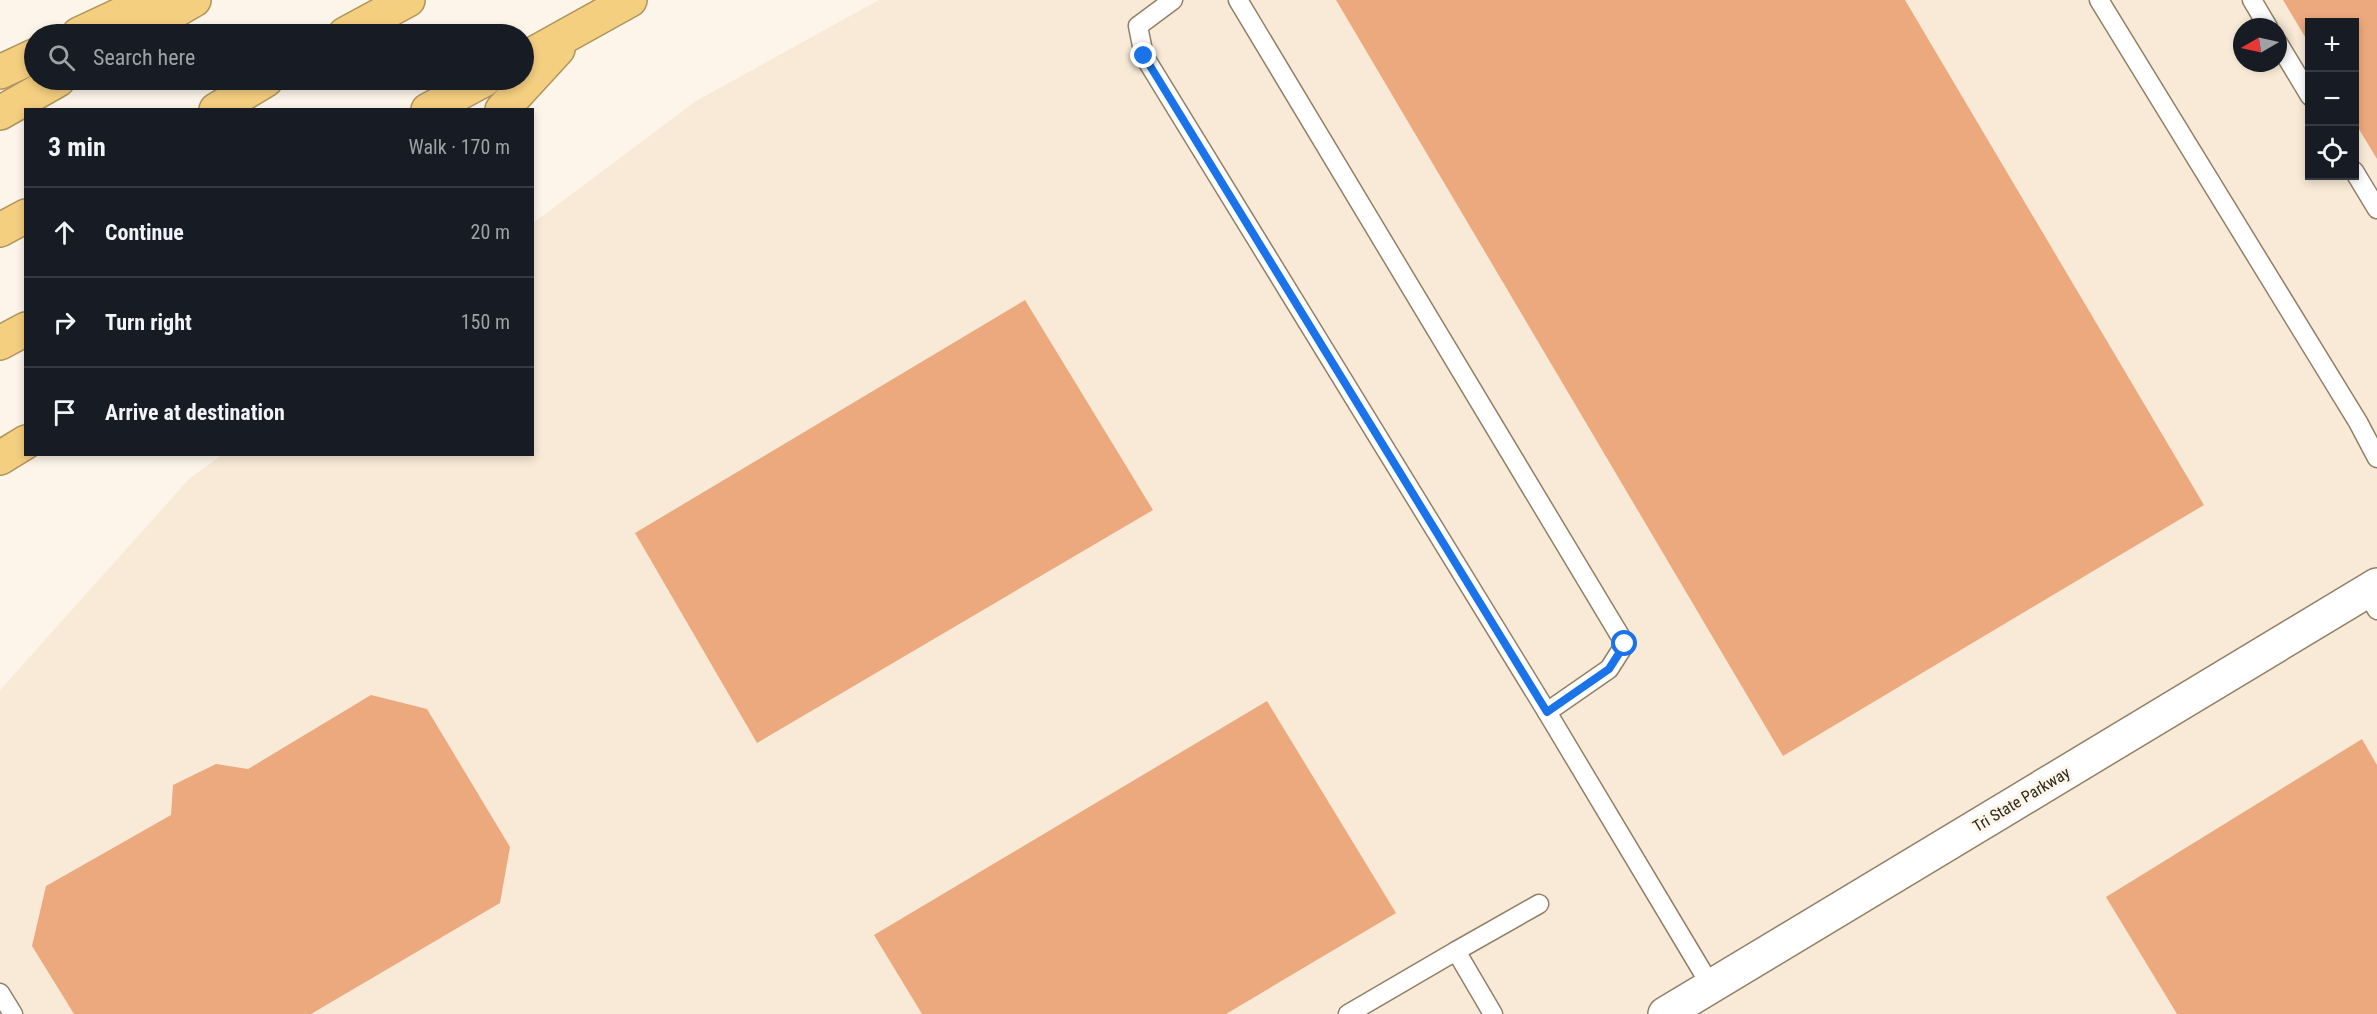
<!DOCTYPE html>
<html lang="en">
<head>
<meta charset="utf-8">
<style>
  body { margin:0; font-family:"Roboto Condensed",sans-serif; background:#20242c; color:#f1f3f6 }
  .controls { position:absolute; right:18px; top:18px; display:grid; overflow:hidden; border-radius:0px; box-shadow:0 3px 9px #0003 }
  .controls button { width:54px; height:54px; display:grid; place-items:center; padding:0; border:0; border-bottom:2px solid #363941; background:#171b24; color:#f1f3f6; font:30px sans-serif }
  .compass { position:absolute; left:2233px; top:18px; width:54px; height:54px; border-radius:50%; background:#171b24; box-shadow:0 3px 9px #0003; rotate:261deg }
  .stop { position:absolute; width:18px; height:18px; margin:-14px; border:4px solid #1a73e8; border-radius:50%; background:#fff }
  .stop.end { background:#1a73e8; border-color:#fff; box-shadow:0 2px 6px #0008 }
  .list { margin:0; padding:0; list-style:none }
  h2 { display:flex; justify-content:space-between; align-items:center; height:78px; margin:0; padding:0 24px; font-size:26px }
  h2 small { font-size:20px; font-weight:400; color:#9ea1a6 }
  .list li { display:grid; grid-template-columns:39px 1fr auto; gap:18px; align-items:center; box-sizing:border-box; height:90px; padding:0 24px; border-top:2px solid #363941 }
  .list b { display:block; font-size:22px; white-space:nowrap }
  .list em { font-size:20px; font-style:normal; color:#9ea1a6 }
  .icon { flex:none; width:33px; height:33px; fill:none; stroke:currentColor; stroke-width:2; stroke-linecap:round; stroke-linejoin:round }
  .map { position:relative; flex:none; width:2377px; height:1014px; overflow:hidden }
  .search { position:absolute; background:#171b24; box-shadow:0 3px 9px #0003; left:24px; top:24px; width:510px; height:66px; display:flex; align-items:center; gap:15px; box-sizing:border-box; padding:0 21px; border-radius:33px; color:#9ea1a6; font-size:22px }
  .panel { position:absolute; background:#171b24; box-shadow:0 3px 9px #0003; left:24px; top:108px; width:510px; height:348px; border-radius:0px }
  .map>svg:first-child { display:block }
  .industrial { fill:#f8ead6; fill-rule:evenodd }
  .building { fill:#eca97e }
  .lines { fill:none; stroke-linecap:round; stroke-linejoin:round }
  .service-casing { stroke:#918066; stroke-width:21 }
  .tertiary-casing { stroke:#918066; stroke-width:36 }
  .motorway-casing { stroke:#af945d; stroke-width:36 }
  .service { stroke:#fff; stroke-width:18 }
  .tertiary { stroke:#fff; stroke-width:33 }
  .motorway { stroke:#f5cf80; stroke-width:33 }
  .route { stroke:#1a73e8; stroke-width:8 }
  .labels { text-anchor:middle; stroke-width:6; stroke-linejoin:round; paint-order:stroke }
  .street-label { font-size:16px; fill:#2e271c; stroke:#fdf5e9 }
</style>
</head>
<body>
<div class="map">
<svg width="2377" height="1014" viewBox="0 0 2377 1014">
  <rect width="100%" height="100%" fill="#fdf5e9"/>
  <path class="industrial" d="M 879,0 L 2377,0 L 2377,1014 L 0,1014 L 0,690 L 189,479 L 222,455 L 532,454 L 533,223 L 696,101 ZM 2310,22 L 2354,22 L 2354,176 L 2310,176 ZM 2242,27 L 2278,27 L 2278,63 L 2242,63 Z"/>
  <g class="building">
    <path d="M 1336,0 L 1905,0 L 2204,505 L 1783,756 Z"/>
    <path d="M 2283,0 L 2377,0 L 2377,159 L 2354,121 L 2354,22 L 2310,22 L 2310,45 Z"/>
    <path d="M 1025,300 L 1153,510 L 757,743 L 635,533 Z"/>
    <path d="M 371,695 L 427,709 L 510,847 L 500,903 L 311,1014 L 74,1014 L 32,946 L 46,886 L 171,815 L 173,785 L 216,764 L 248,769 Z"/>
    <path d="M 1267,701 L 1396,913 L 1226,1014 L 922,1014 L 874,935 Z"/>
    <path d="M 2362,739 L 2377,765 L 2377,1014 L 2177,1014 L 2106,897 Z"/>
  </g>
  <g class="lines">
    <g class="service-casing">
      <g id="service">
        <path d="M 1173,0 L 1138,26 L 1144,56 L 1547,712 L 1711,986"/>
        <path d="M 1238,0 L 1625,644 L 1609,669 L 1547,712"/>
        <path d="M 2099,0 L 2358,422 L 2377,458"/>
        <path d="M 2252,0 L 2268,27"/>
        <path d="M 2278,43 L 2310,96"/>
        <path d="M 2354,171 L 2377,209"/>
        <path d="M 2366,591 L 2377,610"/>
        <path d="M 1456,951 L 1539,904"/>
        <path d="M 0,993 L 13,1014"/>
        <path d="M 1348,1014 L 1456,951 L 1493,1014"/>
      </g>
    </g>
    <g class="tertiary-casing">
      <path id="tertiary" d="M 1665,1014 L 2377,585"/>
    </g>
    <g class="motorway-casing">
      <g id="motorway">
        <path d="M 79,34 L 152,0"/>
        <path d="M 135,34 L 194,0"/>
        <path d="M 345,34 L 408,0"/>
        <path d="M 524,59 L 630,0"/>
        <path d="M 0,72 L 34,56"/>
        <path d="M 216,110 L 266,80"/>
        <path d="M 428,110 L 484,80"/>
        <path d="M 502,110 L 558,49"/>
        <path d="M 0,113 L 58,80"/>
        <path d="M 0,230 L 26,216"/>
        <path d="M 0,343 L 26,329"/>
        <path d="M 0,458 L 26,442"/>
      </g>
    </g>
    <use href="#service" class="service"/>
    <use href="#tertiary" class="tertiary"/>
    <use href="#motorway" class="motorway"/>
  </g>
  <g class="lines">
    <path class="route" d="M 1144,56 L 1547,712 L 1609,669 L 1625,644"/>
  </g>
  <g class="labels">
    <g class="street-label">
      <text transform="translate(2021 799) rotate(-31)" y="6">Tri State Parkway</text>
    </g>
  </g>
</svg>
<div class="controls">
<button>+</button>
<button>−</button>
<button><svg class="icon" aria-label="locate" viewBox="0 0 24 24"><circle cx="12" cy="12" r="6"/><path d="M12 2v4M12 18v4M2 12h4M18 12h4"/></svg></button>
</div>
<svg class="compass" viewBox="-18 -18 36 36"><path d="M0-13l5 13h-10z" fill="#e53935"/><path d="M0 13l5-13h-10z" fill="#9ea1a6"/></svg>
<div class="stop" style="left:1625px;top:644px"></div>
<div class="stop end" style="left:1144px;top:56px"></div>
<div class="search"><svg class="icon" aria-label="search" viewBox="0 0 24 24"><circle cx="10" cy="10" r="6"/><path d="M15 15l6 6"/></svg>Search here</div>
<section class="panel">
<h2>3 min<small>Walk · 170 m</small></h2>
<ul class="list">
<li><svg class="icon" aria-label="ahead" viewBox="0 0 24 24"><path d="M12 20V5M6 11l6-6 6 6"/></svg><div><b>Continue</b></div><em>20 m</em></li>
<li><svg class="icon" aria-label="right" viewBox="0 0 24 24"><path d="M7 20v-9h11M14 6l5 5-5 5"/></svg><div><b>Turn right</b></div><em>150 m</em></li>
<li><svg class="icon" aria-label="arrive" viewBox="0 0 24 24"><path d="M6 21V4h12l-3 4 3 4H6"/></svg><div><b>Arrive at destination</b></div></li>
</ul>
</section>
</div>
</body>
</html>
